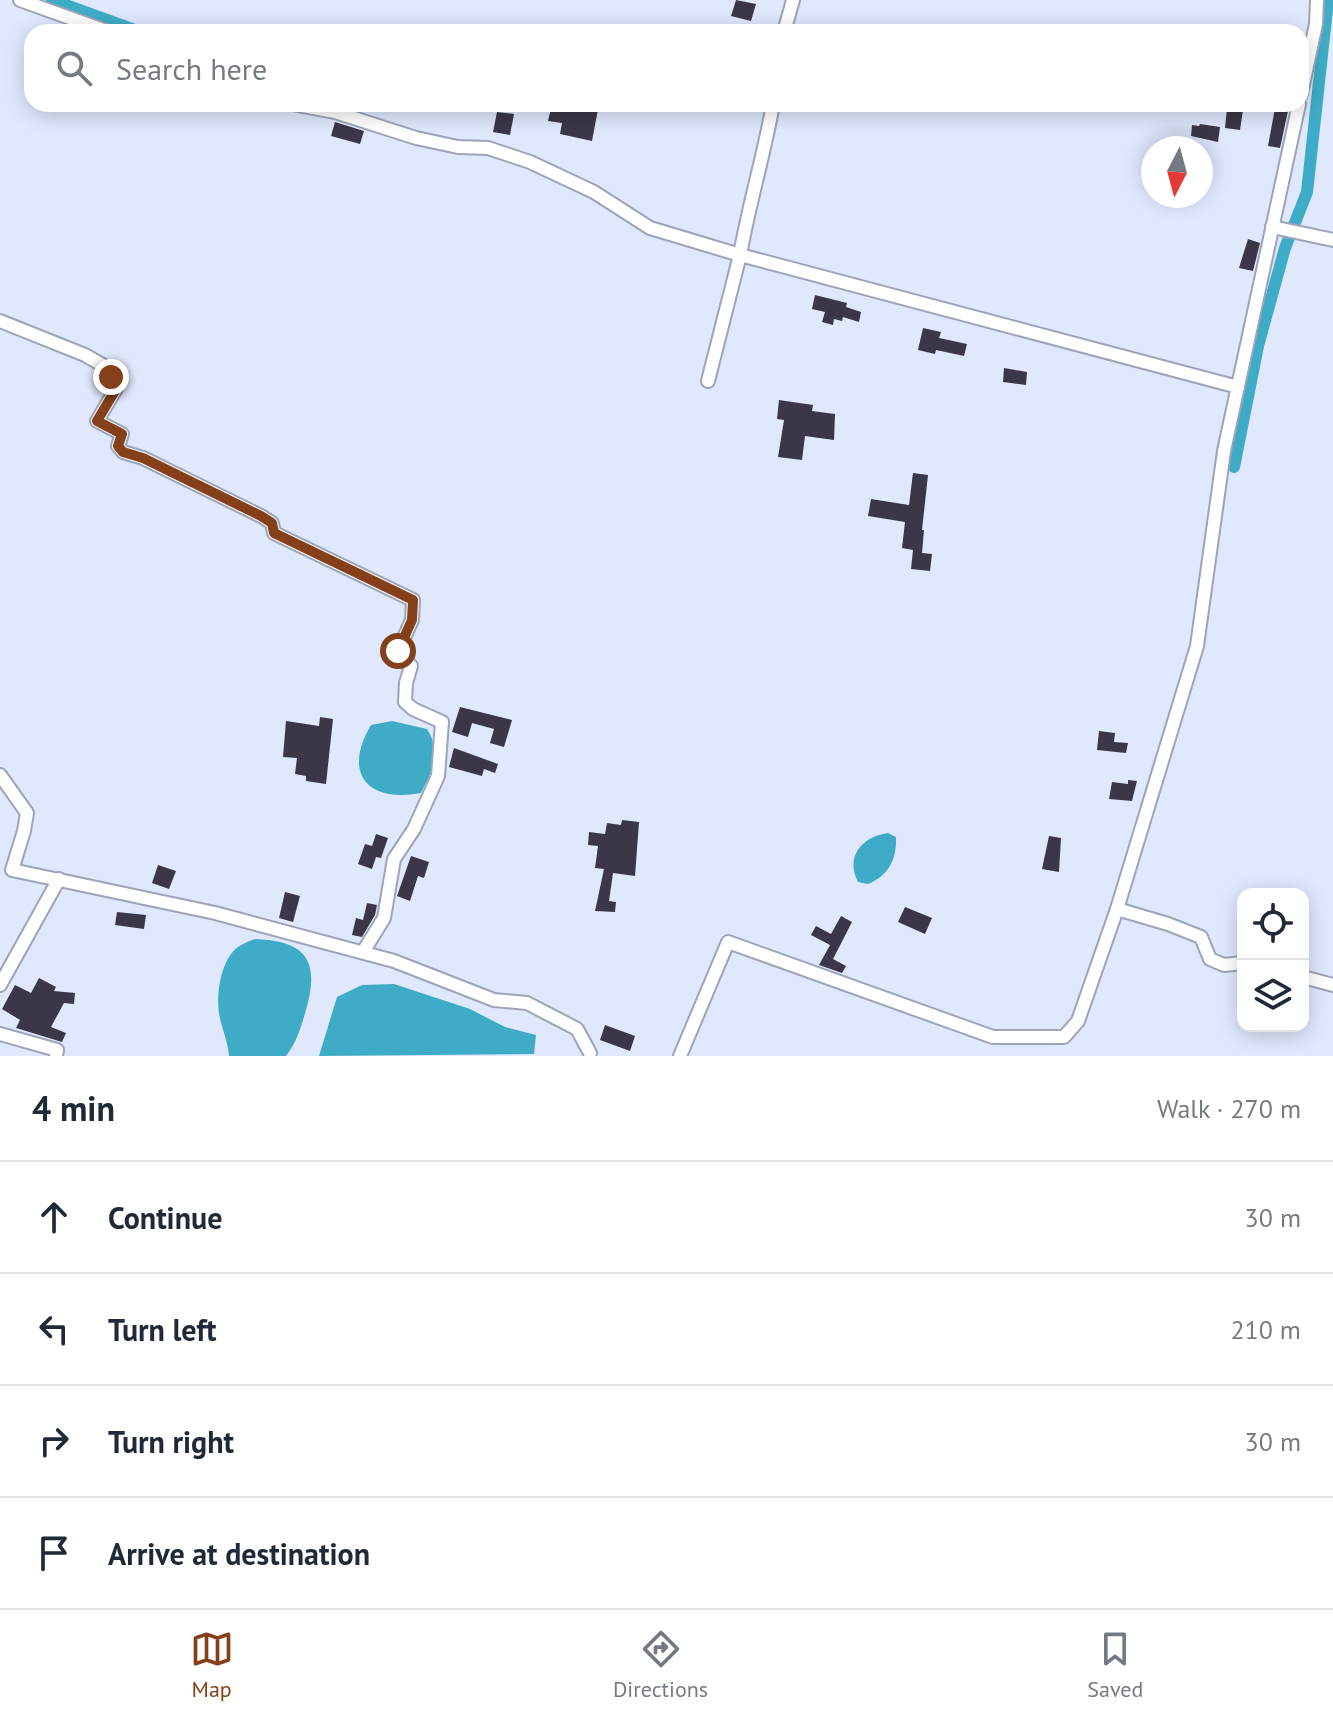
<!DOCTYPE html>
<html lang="en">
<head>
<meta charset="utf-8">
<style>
  body { margin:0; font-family:"PT Sans",sans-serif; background:#f2f2f3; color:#1f2937 }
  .controls { position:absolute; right:24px; bottom:24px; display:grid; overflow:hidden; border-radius:16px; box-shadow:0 4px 20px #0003 }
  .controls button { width:72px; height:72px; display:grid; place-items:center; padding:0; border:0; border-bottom:2px solid #e0e1e3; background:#fff; color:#1f2937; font:40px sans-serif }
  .compass { position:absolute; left:1141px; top:136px; width:72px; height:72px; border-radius:50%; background:#fff; box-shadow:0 4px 20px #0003; rotate:186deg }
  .stop { position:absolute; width:24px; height:24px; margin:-18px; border:6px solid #854019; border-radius:50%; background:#fff }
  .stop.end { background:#854019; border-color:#fff; box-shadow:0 2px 8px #0008 }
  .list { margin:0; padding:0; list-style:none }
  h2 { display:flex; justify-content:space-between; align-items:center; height:104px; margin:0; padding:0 32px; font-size:34px }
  h2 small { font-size:26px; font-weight:400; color:#747a83 }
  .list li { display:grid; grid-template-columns:52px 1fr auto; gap:24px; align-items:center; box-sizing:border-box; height:112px; padding:0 32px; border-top:2px solid #e0e1e3 }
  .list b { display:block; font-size:30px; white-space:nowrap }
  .list em { font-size:26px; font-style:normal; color:#747a83 }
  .icon { flex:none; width:44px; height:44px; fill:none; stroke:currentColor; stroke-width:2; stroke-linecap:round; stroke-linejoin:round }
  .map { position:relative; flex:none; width:1333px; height:1056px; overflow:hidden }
  .search { position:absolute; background:#fff; box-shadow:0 4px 20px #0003; left:24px; right:24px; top:24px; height:88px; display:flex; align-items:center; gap:20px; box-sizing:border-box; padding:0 28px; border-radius:24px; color:#747a83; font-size:30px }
  .sheet { height:552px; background:#fff }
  nav { display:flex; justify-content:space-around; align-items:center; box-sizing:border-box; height:112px; border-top:2px solid #e0e1e3; background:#fff; font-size:22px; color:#747a83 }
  nav a { display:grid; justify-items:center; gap:4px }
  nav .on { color:#854019 }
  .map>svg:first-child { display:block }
  .water { fill:#3eacc6 }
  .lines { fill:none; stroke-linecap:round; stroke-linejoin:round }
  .canal { stroke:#3eacc6; stroke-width:12 }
  .building { fill:#3c3748 }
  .minor-casing { stroke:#9da4b8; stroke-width:16 }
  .minor { stroke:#fff; stroke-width:12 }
  .route { stroke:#854019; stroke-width:10 }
</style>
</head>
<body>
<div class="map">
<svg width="1333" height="1056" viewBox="0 0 1333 1056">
  <rect width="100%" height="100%" fill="#e0e8fe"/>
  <g class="water">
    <path d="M 392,721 L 427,729 C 442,753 433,769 421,793 C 368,803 342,774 371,725 Z"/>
    <path d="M 888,833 L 896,837 C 897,859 888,876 868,884 L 858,882 C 845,857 861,837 888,833 Z"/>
    <path d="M 255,939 C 307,941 320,961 306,1010 C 301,1027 297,1042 286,1056 L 229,1056 C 228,1041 221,1027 219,1013 C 216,994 221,959 238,947 C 242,944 249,941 255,939 Z"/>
    <path d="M 394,984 L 470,1009 L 505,1027 L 536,1035 L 534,1054 L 319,1056 L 337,997 L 362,985 Z"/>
  </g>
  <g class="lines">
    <g class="canal">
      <path d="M 52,0 L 140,32"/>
      <path d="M 1234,467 L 1258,346 L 1285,248 L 1307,192 L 1328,0"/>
    </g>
  </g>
  <g class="building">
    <path d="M 736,0 L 756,4 L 751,21 L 731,16 Z"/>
    <path d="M 552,104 L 599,104 L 592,141 L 560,134 L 562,123 L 548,121 Z"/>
    <path d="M 1227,108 L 1243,110 L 1240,130 L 1225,128 Z"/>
    <path d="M 1275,108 L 1288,111 L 1280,148 L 1268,146 Z"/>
    <path d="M 497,112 L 514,114 L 510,135 L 493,132 Z"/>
    <path d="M 335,122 L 364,131 L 360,144 L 331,136 Z"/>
    <path d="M 1200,124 L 1220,127 L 1218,142 L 1191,136 L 1192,125 L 1199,126 Z"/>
    <path d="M 1248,239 L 1260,243 L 1253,271 L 1239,268 Z"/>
    <path d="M 815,295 L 847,303 L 846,307 L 861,312 L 859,322 L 843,317 L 842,321 L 834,319 L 833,325 L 822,322 L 825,312 L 812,309 Z"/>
    <path d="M 923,328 L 941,332 L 939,338 L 967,344 L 964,356 L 936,350 L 935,354 L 918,350 Z"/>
    <path d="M 1004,368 L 1027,372 L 1026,385 L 1003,382 Z"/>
    <path d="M 779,400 L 813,405 L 812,411 L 835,414 L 834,440 L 805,436 L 802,460 L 778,457 L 784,420 L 777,419 Z"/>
    <path d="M 913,473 L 928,475 L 922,530 L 924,530 L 922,553 L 932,554 L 930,571 L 911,569 L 913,550 L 902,548 L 905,522 L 868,516 L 871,499 L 909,505 Z"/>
    <path d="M 460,707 L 512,720 L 504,747 L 490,743 L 494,729 L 472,723 L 468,737 L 452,732 Z"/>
    <path d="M 320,717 L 333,719 L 326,784 L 306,781 L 306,776 L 295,774 L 297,758 L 283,757 L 286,721 L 319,726 Z"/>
    <path d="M 1099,731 L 1115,733 L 1114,742 L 1128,743 L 1126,753 L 1097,750 Z"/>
    <path d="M 454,748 L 498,764 L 495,773 L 484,769 L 482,776 L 449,767 Z"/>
    <path d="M 1128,780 L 1137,781 L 1132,801 L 1109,799 L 1112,782 L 1128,784 Z"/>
    <path d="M 622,820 L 639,822 L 635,876 L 613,873 L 609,901 L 616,902 L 615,912 L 595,911 L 604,869 L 595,868 L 598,846 L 588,845 L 589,832 L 605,834 L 607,823 L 621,825 Z"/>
    <path d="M 376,834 L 388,838 L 381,858 L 376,857 L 372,869 L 358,864 L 365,844 L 372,846 Z"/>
    <path d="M 1049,836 L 1061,838 L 1059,872 L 1042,869 Z"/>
    <path d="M 411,856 L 429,862 L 424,878 L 418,876 L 410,901 L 397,896 Z"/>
    <path d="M 158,865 L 176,871 L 169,889 L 152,883 Z"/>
    <path d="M 285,892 L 300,896 L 293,922 L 279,918 Z"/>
    <path d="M 367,903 L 377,905 L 375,915 L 362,937 L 352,935 L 356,918 L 363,920 Z"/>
    <path d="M 905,907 L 932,918 L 925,934 L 898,922 Z"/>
    <path d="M 117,912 L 146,915 L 144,929 L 115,925 Z"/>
    <path d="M 841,916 L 852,922 L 833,959 L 846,966 L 842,973 L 819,965 L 830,945 L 811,935 L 816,926 L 831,934 Z"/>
    <path d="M 39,978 L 56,987 L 54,991 L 75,993 L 74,1004 L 64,1003 L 51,1027 L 66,1033 L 62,1042 L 16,1028 L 20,1020 L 2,1009 L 15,985 L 31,993 Z"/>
    <path d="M 605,1025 L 635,1036 L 630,1051 L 600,1040 Z"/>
  </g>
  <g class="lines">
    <g class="minor-casing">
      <g id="minor">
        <path d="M 20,0 L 109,32"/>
        <path d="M 784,32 L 793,0"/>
        <path d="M 1301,94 L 1316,24 L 1317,0"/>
        <path d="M 292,104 L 335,112 L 416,138 L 458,147 L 488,148 L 530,162 L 594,192 L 650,228 L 740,255 C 749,204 764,155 773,104"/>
        <path d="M 1272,227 L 1333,240"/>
        <path d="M 0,321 L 85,355 L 111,370 L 116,389 L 97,421 L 122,434 L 118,446 L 123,452 L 143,458 L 261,516 L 272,523 L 274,533 L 413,600 L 412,620 L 398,651 L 411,666 L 406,683 L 405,702 L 413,709 L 442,722 L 438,776 L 414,829 L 394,859 L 384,918 L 363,952"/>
        <path d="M 708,381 L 740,255 L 1238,387"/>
        <path d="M 0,775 L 27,813 L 24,831 L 12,870 L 215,913 L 394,961 L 494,1000 L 527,1003 L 577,1029 L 590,1053"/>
        <path d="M 1117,909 L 1168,924 L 1201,937 L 1210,959 L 1224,965 L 1243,963"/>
        <path d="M 1303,977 L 1333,985"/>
        <path d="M 0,985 L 59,879"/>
        <path d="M 0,1034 L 57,1050 L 56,1056"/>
        <path d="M 680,1056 L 728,942 L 993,1037 L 1064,1037 L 1078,1021 L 1117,909 L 1197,646 L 1224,451 L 1299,104"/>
      </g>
    </g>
    <use href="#minor" class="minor"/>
  </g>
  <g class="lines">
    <path class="route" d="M 111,377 L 116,389 L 97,421 L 122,434 L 118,446 L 123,452 L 143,458 L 261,516 L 272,523 L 274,533 L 413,600 L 412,620 L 398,651"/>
  </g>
</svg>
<div class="controls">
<button><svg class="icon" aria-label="locate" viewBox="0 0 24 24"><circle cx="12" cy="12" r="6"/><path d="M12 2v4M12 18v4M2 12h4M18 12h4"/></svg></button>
<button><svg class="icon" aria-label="layers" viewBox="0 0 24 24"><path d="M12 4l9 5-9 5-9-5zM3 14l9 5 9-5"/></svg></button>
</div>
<svg class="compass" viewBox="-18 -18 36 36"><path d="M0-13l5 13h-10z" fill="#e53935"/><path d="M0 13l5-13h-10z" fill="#747a83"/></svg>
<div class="stop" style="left:398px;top:651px"></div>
<div class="stop end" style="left:111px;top:377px"></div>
<div class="search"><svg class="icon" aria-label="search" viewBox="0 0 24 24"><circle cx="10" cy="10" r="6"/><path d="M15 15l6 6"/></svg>Search here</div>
</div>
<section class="sheet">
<h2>4 min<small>Walk · 270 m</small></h2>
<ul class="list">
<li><svg class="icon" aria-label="ahead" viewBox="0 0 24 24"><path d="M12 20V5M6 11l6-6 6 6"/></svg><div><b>Continue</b></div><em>30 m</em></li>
<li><svg class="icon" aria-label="left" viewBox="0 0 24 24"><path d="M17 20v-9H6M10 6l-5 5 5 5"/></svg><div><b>Turn left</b></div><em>210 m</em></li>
<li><svg class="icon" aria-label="right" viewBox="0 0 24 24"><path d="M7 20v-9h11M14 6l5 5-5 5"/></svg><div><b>Turn right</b></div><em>30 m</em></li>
<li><svg class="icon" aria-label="arrive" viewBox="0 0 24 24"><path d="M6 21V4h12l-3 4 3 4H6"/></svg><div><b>Arrive at destination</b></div></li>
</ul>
</section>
<nav>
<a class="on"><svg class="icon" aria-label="map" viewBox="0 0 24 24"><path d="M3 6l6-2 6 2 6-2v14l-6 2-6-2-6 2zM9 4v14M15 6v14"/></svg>Map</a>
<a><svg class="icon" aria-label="directions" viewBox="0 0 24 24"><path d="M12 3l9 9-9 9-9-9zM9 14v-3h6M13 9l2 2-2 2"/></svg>Directions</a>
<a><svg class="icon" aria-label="saved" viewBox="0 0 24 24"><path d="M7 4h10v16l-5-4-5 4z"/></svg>Saved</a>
</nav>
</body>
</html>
